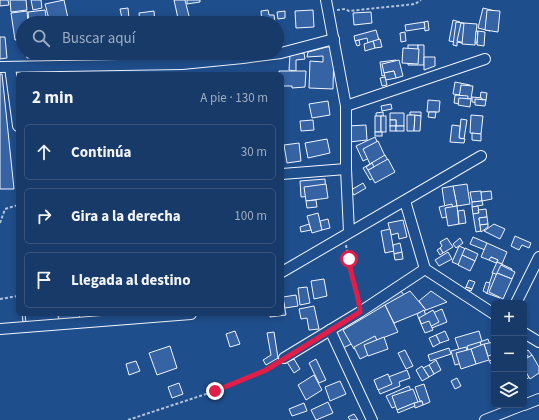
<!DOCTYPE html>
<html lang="es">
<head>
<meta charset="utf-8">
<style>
  body { margin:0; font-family:"Source Sans 3",sans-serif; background:#244571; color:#f1f3f6 }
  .controls { position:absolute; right:12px; bottom:12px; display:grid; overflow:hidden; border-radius:6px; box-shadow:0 2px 6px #0003 }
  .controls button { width:36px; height:36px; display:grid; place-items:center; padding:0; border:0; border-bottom:1px solid #36547d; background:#173a69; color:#f1f3f6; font:20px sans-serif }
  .stop { position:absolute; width:12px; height:12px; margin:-9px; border:3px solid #e11d48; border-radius:50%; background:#fff }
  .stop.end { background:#e11d48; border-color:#fff; box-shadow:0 1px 4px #0008 }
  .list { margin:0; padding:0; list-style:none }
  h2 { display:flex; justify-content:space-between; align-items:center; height:52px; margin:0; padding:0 16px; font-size:17px }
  h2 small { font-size:13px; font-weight:400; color:#9eadc0 }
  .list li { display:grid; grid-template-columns:26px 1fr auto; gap:12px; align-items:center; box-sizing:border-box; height:56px; margin:0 8px 8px; padding:0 8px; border:1px solid #36547d; border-radius:6px }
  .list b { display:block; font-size:15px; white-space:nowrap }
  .list em { font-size:13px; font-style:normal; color:#9eadc0 }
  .icon { flex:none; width:22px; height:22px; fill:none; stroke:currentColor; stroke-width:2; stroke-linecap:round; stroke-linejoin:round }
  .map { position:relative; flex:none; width:539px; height:420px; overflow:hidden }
  .search { position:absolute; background:#173a69; box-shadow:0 2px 6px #0003; left:16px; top:16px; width:268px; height:44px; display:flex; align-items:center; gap:10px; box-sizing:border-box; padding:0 14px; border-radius:22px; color:#9eadc0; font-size:15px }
  .panel { position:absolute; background:#173a69; box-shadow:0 2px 6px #0003; left:16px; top:72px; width:268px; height:244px; border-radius:6px }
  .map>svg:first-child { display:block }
  .building { fill:#3563a3; stroke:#f2f6ff }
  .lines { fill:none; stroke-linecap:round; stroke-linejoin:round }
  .minor-casing { stroke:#f2f6ff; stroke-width:12 }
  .path { stroke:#b3c4dc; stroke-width:2; stroke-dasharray:3 2; stroke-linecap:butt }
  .minor { stroke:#1f4e8c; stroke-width:10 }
  .route { stroke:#e11d48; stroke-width:5 }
</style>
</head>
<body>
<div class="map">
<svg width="539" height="420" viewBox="0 0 539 420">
  <rect width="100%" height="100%" fill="#1f4e8c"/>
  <g class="building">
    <path d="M 0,0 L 8,0 L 9,5 L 0,6 Z"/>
    <path d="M 10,0 L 26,0 L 27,10 L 11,12 Z"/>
    <path d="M 31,0 L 41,0 L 42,8 L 33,10 Z"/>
    <path d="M 64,0 L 69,23 L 50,23 L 45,4 Z"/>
    <path d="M 174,0 L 185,0 L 190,20 L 179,23 Z"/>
    <path d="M 187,0 L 200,0 L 200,2 L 187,4 Z"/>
    <path d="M 128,8 L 129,18 L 122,18 L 120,9 Z"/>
    <path d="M 483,8 L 495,11 L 490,31 L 478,28 Z"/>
    <path d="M 45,10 L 47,23 L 29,23 L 28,12 Z"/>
    <path d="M 268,10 L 269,15 L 274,15 L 275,23 L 262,23 L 261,11 Z"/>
    <path d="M 313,10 L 314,27 L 296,28 L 295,11 Z"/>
    <path d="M 487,10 L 500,11 L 498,32 L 485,30 Z"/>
    <path d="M 27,11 L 28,23 L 23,23 L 23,39 L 15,40 L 11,13 Z"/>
    <path d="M 154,11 L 155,23 L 140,23 L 139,13 Z"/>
    <path d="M 285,11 L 285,18 L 278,19 L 277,12 Z"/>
    <path d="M 371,12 L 372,23 L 354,25 L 353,13 Z"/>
    <path d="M 219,17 L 220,23 L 206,23 L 205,19 Z"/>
    <path d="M 254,17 L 254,23 L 243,23 L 243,18 Z"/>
    <path d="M 173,18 L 173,23 L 159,23 L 159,19 Z"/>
    <path d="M 453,20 L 460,22 L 456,42 L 449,41 Z"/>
    <path d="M 106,21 L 106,23 L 86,23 Z"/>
    <path d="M 428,21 L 429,30 L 425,31 L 424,22 Z"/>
    <path d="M 424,22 L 425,28 L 406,31 L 405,25 Z"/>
    <path d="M 456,22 L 464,23 L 462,43 L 457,42 L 457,46 L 453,45 Z"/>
    <path d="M 461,23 L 473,25 L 468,44 L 457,41 Z"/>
    <path d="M 464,23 L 477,24 L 475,45 L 462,44 Z"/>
    <path d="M 376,30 L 379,40 L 368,43 L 367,38 L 355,41 L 354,36 Z"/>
    <path d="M 476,31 L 478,31 L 477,43 L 475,43 Z"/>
    <path d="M 478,31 L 485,32 L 484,46 L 477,45 Z"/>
    <path d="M 405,32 L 406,41 L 401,42 L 400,33 Z"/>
    <path d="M 0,37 L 5,37 L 7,58 L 0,59 Z"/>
    <path d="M 380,39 L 382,47 L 375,48 L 373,41 Z"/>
    <path d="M 359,40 L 360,45 L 357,46 L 355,41 Z"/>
    <path d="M 373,41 L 375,48 L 365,51 L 364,44 Z"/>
    <rect x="408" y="45" width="10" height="7"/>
    <path d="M 418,45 L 424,45 L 424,65 L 408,65 L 408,52 L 418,52 Z"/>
    <path d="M 327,47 L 331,47 L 334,49 L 333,89 L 309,88 L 310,61 L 323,62 L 323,56 L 307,57 L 308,52 Z"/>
    <path d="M 403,48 L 419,49 L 418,64 L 402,63 Z"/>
    <path d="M 27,53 L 34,53 L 34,57 L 27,58 Z"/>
    <path d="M 162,53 L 176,53 L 163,55 Z"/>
    <path d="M 304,53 L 305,59 L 296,60 L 296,71 L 289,70 L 290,55 Z"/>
    <path d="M 424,57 L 435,57 L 435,66 L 424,70 Z"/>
    <path d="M 396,60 L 398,73 L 382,76 L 380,62 Z"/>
    <path d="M 399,60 L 403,76 L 396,78 L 394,71 L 384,73 L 382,64 Z"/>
    <path d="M 279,71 L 306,71 L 305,87 L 292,88 L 292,86 L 282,86 L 282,74 L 279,74 Z"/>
    <path d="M 394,71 L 396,78 L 386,80 L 384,73 Z"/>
    <path d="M 0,74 L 2,74 L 14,189 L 0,189 Z"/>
    <path d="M 385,77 L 387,85 L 382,86 L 380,78 Z"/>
    <path d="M 455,82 L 470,85 L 468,96 L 453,94 Z"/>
    <path d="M 461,85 L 473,86 L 471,99 L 459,98 Z"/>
    <path d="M 481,92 L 487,93 L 486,100 L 480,99 Z"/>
    <path d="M 455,95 L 468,96 L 467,105 L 454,103 Z"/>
    <path d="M 472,97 L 482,98 L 481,103 L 472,102 Z"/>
    <path d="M 459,98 L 471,99 L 470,107 L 458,105 Z"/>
    <path d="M 475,99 L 486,100 L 485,106 L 475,105 Z"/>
    <path d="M 428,100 L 440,101 L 439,112 L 427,112 Z"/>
    <path d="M 328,101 L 330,115 L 312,118 L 309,104 Z"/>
    <path d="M 391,104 L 392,109 L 382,111 L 381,106 Z"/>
    <path d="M 383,112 L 384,129 L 377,130 L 376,113 Z"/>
    <path d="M 410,112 L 421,112 L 421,116 L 410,115 Z"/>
    <path d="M 429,112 L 436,112 L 435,118 L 428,117 Z"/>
    <path d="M 390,113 L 404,113 L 404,126 L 396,126 L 396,120 L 390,120 Z"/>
    <path d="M 407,115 L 415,115 L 414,131 L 407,131 Z"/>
    <path d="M 415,115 L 421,116 L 420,131 L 414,131 Z"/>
    <path d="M 471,115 L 483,116 L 481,134 L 470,133 Z"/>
    <rect x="375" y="116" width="6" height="16"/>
    <rect x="381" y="116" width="5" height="16"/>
    <path d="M 461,119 L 467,120 L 464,139 L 459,138 Z"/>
    <path d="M 313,120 L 314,130 L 301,131 L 300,121 Z"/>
    <rect x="390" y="120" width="6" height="6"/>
    <path d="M 366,125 L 367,140 L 349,142 L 348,126 Z"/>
    <path d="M 452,125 L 460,126 L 459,138 L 465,139 L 464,143 L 450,142 Z"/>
    <rect x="390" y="126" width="6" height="5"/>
    <rect x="396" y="126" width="8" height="5"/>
    <rect x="375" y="132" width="7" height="4"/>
    <path d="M 472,133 L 481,134 L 481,141 L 472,140 Z"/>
    <path d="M 375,137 L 382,152 L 363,161 L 356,146 Z"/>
    <path d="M 327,139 L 330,153 L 308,158 L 305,143 Z"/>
    <path d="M 378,141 L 385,156 L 370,164 L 363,149 Z"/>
    <path d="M 299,143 L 301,161 L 287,163 L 284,145 Z"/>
    <path d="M 385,155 L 392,168 L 370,180 L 363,168 Z"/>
    <path d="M 388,159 L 395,172 L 375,183 L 368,170 Z"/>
    <path d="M 372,163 L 374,167 L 368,170 L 366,167 Z"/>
    <path d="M 325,179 L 326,195 L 301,197 L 300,181 Z"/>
    <path d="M 363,183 L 366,188 L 354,195 L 351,190 Z"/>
    <path d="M 326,184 L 328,198 L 306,201 L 304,187 Z"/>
    <path d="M 467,184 L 470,204 L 457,206 L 453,186 Z"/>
    <path d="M 453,186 L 457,206 L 445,208 L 442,188 Z"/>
    <path d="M 481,191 L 482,201 L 472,202 L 470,192 Z"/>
    <path d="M 491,191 L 492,199 L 482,201 L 481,192 Z"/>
    <path d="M 316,200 L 317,207 L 307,208 L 306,201 Z"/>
    <path d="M 482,201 L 483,205 L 472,207 L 472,202 Z"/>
    <path d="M 452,204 L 454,215 L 442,218 L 439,207 Z"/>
    <path d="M 457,206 L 459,224 L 448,226 L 445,208 Z"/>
    <path d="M 478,206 L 479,213 L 473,214 L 472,207 Z"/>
    <path d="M 486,209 L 487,217 L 479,218 L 481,231 L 476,232 L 473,214 L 479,213 L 478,210 Z"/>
    <path d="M 464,210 L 466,223 L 459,224 L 458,211 Z"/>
    <path d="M 318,213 L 322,230 L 312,233 L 307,216 Z"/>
    <path d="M 487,217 L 488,224 L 480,225 L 479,218 Z"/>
    <path d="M 328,219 L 330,228 L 322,230 L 320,221 Z"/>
    <path d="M 403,220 L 407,237 L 399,239 L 398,233 L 391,235 L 388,223 Z"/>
    <path d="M 309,224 L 311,230 L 301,232 L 300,227 Z"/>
    <path d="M 488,224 L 488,227 L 481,232 L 480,225 Z"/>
    <path d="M 494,224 L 505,229 L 500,239 L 484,231 Z"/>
    <path d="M 390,229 L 394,251 L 385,253 L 381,231 Z"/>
    <path d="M 515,236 L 531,243 L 529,248 L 522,245 L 519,250 L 511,246 Z"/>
    <path d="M 473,237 L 487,243 L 485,250 L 470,244 Z"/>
    <path d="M 447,238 L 453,247 L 443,253 L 440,248 L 442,246 L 440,242 Z"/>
    <path d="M 460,238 L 463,243 L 456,248 L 453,244 Z"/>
    <path d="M 400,243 L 402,252 L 394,254 L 393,245 Z"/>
    <path d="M 487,243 L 507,252 L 502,264 L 497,262 L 498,260 L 491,257 L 489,260 L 481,257 Z"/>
    <path d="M 459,246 L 473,252 L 466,268 L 452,262 Z"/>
    <path d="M 440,248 L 443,253 L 440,255 L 437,250 Z"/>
    <path d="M 465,248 L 478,254 L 475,261 L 462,255 Z"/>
    <path d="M 402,252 L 403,259 L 395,260 L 394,254 Z"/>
    <path d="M 448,252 L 452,259 L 439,266 L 435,260 Z"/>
    <path d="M 462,255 L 475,261 L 470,271 L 458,265 Z"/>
    <path d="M 491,257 L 498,260 L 496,263 L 489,260 Z"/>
    <path d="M 497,262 L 512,269 L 507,280 L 492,273 Z"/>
    <path d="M 501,265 L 515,272 L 512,279 L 497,273 Z"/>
    <path d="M 493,273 L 506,278 L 500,298 L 486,293 Z"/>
    <path d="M 497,273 L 512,279 L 503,299 L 489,292 Z"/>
    <path d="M 324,279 L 327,296 L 314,299 L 311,281 Z"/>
    <path d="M 469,280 L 475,282 L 472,289 L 466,287 Z"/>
    <path d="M 486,282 L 490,283 L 487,293 L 483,291 Z"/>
    <path d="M 307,287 L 310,303 L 300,305 L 298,288 Z"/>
    <path d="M 466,287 L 472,289 L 471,291 L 465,289 Z"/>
    <path d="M 401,291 L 417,312 L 343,348 L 333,329 Z"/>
    <path d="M 410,291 L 426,310 L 394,323 L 385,305 Z"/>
    <path d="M 431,291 L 447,302 L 426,310 L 419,301 Z"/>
    <path d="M 282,292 L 286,315 L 270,317 L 270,314 L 282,314 Z"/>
    <path d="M 296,295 L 298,306 L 285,308 L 283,297 Z"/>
    <path d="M 385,305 L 398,332 L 354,349 L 343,330 Z"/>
    <path d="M 314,306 L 319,329 L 309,330 L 307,318 L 301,319 L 299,309 Z"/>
    <path d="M 442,309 L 447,322 L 432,328 L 429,321 L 421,324 L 417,314 L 424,310 L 426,316 Z"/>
    <path d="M 433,310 L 439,322 L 424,330 L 419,318 Z"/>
    <path d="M 22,314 L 25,314 L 26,322 L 23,322 Z"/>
    <path d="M 58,314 L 79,314 L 80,321 L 59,324 Z"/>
    <path d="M 102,314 L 122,314 L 122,318 L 103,320 Z"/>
    <path d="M 429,321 L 433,330 L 425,333 L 421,324 Z"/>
    <path d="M 235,331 L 240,344 L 230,347 L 226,334 Z"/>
    <path d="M 445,331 L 449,340 L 440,343 L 436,335 Z"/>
    <path d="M 479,331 L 483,345 L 460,352 L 455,338 Z"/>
    <path d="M 274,332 L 278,358 L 266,365 L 263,360 L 271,355 L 267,333 Z"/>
    <path d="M 436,335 L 440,343 L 433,347 L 429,338 Z"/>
    <path d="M 375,336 L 381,349 L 360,359 L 354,347 Z"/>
    <path d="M 384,337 L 388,349 L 368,356 L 364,345 Z"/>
    <path d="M 488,339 L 493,353 L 485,356 L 480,342 Z"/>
    <path d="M 480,342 L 485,356 L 471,360 L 467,346 Z"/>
    <path d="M 494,342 L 494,354 L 488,356 L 484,344 Z"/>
    <path d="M 484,344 L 489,360 L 476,364 L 471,349 Z"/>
    <path d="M 170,346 L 177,368 L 157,375 L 149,353 Z"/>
    <path d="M 466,347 L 470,361 L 455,365 L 451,351 Z"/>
    <path d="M 449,348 L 451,354 L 430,361 L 428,355 Z"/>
    <path d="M 471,349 L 476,364 L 461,369 L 456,353 Z"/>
    <path d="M 405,350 L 413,366 L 406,369 L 398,353 Z"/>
    <path d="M 528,350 L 532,355 L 524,360 L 524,351 L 525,352 Z"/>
    <path d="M 527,355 L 537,372 L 525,380 L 524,377 L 524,356 Z"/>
    <path d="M 532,355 L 539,367 L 539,373 L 530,379 L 524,369 L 524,360 Z"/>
    <path d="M 294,359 L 300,369 L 294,373 L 287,362 Z"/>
    <path d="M 316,359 L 326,380 L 319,383 L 309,363 Z"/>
    <path d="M 494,359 L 494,368 L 489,361 Z"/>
    <path d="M 436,360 L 441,370 L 434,374 L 429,365 Z"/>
    <path d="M 136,361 L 140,371 L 129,375 L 126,364 Z"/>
    <path d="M 429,365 L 434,374 L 429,377 L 423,368 Z"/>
    <path d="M 422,366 L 429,377 L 422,381 L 416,370 Z"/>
    <path d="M 407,370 L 410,378 L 399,382 L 400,386 L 380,394 L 375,382 Z"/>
    <path d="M 388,374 L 392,384 L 378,390 L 374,380 Z"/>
    <path d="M 314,375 L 322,390 L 306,400 L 298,385 Z"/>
    <path d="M 457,378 L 461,386 L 455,389 L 451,381 Z"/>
    <path d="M 340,381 L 346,394 L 330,401 L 325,387 Z"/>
    <path d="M 179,383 L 183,394 L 172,398 L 168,387 Z"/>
    <path d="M 424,384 L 430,402 L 423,405 L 422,401 L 420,401 L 415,387 Z"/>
    <path d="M 409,386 L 417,405 L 410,407 L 407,402 L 392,408 L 386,396 Z"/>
    <path d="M 413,389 L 418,402 L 397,410 L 392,396 Z"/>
    <path d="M 422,401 L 423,405 L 415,408 L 414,403 Z"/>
    <path d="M 328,402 L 333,413 L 316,420 L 311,410 Z"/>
    <path d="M 304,403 L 307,411 L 292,416 L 289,409 Z"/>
    <path d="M 414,403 L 415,406 L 398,413 L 397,410 Z"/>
    <path d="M 354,414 L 358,420 L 350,420 L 348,417 Z"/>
  </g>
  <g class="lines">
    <g class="minor-casing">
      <g id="minor">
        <path d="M 326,0 L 346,106 L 346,169 L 349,232"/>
        <path d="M 0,67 L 182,64 L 243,58 L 281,53 L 334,39"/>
        <path d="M 10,67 L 18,126"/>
        <path d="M 346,106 L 485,59"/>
        <path d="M 282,174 L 346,169"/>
        <path d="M 405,201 L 425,269 L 494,314"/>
        <path d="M 282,272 L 481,156"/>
        <path d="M 516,303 L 539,257"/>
        <path d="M 0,329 L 191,314"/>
        <path d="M 330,330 L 372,420"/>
        <path d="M 524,333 L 539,342"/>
        <path d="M 284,358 L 360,312 L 425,269"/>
        <path d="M 524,405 L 539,399"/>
        <path d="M 485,420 L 523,405"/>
      </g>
    </g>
    <g class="path">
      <path d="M 337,10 L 345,9 L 349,11 L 415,4 L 421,0"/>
      <path d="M 0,223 L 5,209 L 18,205"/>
      <path d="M 346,245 L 351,274 L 359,301"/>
      <path d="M 0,299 L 18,296"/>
      <path d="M 128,420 L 215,391 L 266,370 L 276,363"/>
    </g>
    <use href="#minor" class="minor"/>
  </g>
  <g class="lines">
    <path class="route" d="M 215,391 L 266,370 L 360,312 C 359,293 350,277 349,259"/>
  </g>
</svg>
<div class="controls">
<button>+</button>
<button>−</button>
<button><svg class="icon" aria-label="layers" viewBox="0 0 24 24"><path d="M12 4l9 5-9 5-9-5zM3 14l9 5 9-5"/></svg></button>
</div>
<div class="stop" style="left:349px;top:259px"></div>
<div class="stop end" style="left:215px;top:391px"></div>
<div class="search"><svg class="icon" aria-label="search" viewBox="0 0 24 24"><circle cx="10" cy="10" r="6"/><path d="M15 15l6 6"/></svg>Buscar aquí</div>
<section class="panel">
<h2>2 min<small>A pie · 130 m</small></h2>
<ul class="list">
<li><svg class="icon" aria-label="ahead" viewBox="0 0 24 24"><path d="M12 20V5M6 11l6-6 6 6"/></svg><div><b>Continúa</b></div><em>30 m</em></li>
<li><svg class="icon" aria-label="right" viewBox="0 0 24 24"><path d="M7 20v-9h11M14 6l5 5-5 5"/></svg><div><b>Gira a la derecha</b></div><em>100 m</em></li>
<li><svg class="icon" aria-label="arrive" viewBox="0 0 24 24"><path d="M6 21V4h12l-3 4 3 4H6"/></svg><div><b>Llegada al destino</b></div></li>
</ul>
</section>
</div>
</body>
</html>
